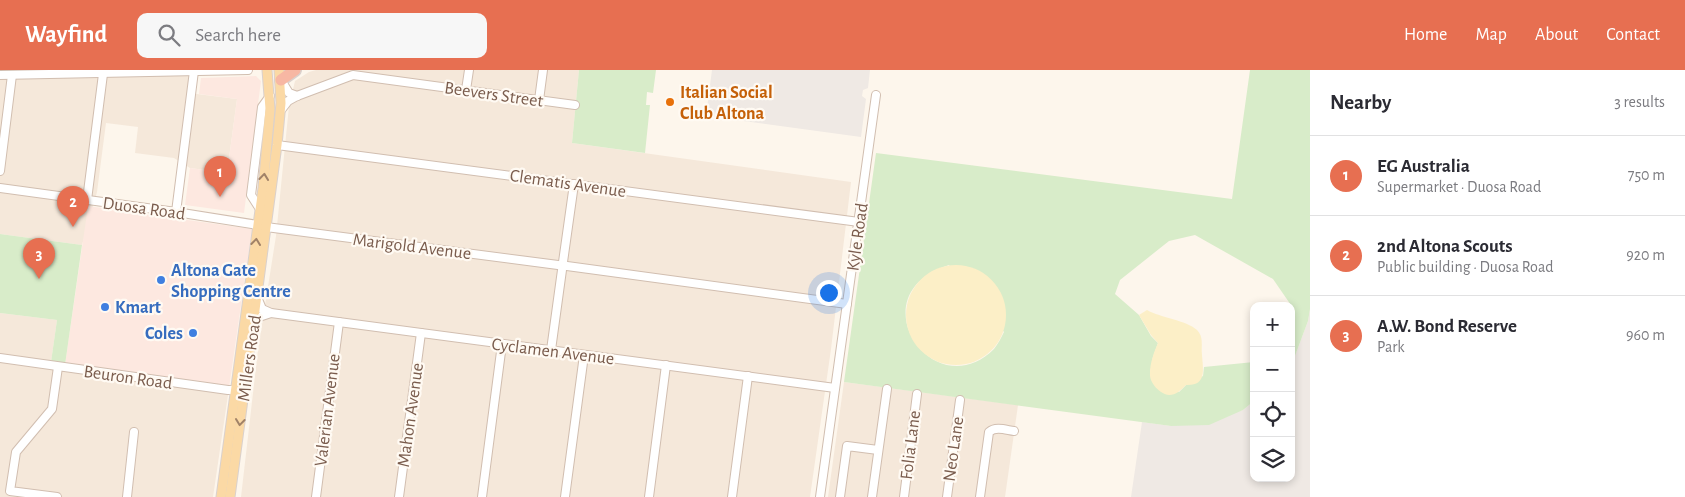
<!DOCTYPE html>
<html lang="en">
<head>
<meta charset="utf-8">
<style>
  body { margin:0; font-family:"Alegreya Sans",sans-serif; background:#f7f7f7; color:#2b2b33 }
  .controls { position:absolute; right:15px; bottom:15px; display:grid; overflow:hidden; border-radius:10px; box-shadow:0 2px 8px #0003 }
  .controls button { width:45px; height:45px; display:grid; place-items:center; padding:0; border:0; border-bottom:1px solid #e1e1e2; background:#fff; color:#2b2b33; font:25px sans-serif }
  .you { position:absolute; left:828px; top:222px; width:18px; height:18px; margin:-12px; border:4px solid #fff; border-radius:50%; background:#1a73e8; box-shadow:0 0 0 8px #1a73e833 }
  .badge { display:grid; place-items:center; width:32px; height:32px; border-radius:50%; background:#e76f51; color:#fff; font-size:16px; font-weight:700 }
  .pin { position:absolute; translate:-50% -41px; filter:drop-shadow(0 1px 2px #0008) }
  .pin::after { content:''; position:absolute; top:26px; width:18px; height:15px; background:inherit; clip-path:polygon(0 0,100% 0,50% 100%) }
  .list { margin:0; padding:0; list-style:none }
  h2 { display:flex; justify-content:space-between; align-items:center; height:65px; margin:0; padding:0 20px; font-size:21px }
  h2 small { font-size:16px; font-weight:400; color:#7c7c81 }
  .list li { display:grid; grid-template-columns:32px 1fr auto; gap:15px; align-items:center; box-sizing:border-box; height:80px; padding:0 20px; border-top:1px solid #e1e1e2 }
  .list b { display:block; font-size:19px; white-space:nowrap }
  .list p { margin:0; font-size:16px; white-space:nowrap; color:#7c7c81 }
  .list em { font-size:16px; font-style:normal; color:#7c7c81 }
  .icon { flex:none; width:28px; height:28px; fill:none; stroke:currentColor; stroke-width:2; stroke-linecap:round; stroke-linejoin:round }
  .map { position:relative; flex:none; width:1310px; height:427px; overflow:hidden }
  header { display:flex; align-items:center; gap:30px; box-sizing:border-box; height:70px; padding:0 25px; background:#e76f51; color:#fff }
  header strong { font-size:24px }
  nav { display:flex; gap:28px; margin-inline-start:auto; font-size:18px }
  .search { width:350px; height:45px; background:#f7f7f7; display:flex; align-items:center; gap:12px; box-sizing:border-box; padding:0 18px; border-radius:10px; color:#7c7c81; font-size:19px }
  main { display:flex }
  aside { flex:1; background:#fff }
  .map>svg:first-child { display:block }
  .residential { fill:#f5e8da }
  .commercial { fill:#fde8e0 }
  .industrial { fill:#efe9e4 }
  .green { fill:#d8ecc9; fill-rule:evenodd }
  .sand { fill:#fcefc7 }
  .lines { fill:none; stroke-linecap:round; stroke-linejoin:round }
  .minor-casing { stroke:#d1beb0; stroke-width:10 }
  .major-casing { stroke:#dad1cd; stroke-width:11 }
  .highway-casing { stroke:#dad1cd; stroke-width:14 }
  .minor { stroke:#fff; stroke-width:8 }
  .major { stroke:#fbd9a5; stroke-width:9 }
  .highway { stroke:#f7b7a3; stroke-width:11 }
  .oneway { stroke:#a18267 }
  .food-dot { fill:#e8710a; stroke:#fffaf3; stroke-width:2 }
  .shop-dot { fill:#3f7fe0; stroke:#fffaf3; stroke-width:2 }
  .labels { text-anchor:middle; stroke-width:4.5; stroke-linejoin:round; paint-order:stroke }
  .food-label { font-size:18px; font-weight:bold; fill:#c56008; stroke:#fffaf3; text-anchor:start }
  .street-label { font-size:18px; fill:#7a5c4d; stroke:#fffaf3 }
  .shop-label { font-size:18px; font-weight:bold; fill:#366cbe; stroke:#fffaf3; text-anchor:start }
</style>
</head>
<body>
<header>
<strong>Wayfind</strong>
<div class="search"><svg class="icon" aria-label="search" viewBox="0 0 24 24"><circle cx="10" cy="10" r="6"/><path d="M15 15l6 6"/></svg>Search here</div>
<nav><a>Home</a><a>Map</a><a>About</a><a>Contact</a></nav>
</header>
<main>
<div class="map">
<svg width="1310" height="427" viewBox="0 0 1310 427">
  <rect width="100%" height="100%" fill="#fdf6ec"/>
  <g class="residential">
    <path d="M 316,0 L 579,0 L 572,73 L 851,112 L 831,279 L 810,427 L 241,427 L 258,280 L 276,166 L 289,36 L 295,11 L 309,2 Z"/>
    <path d="M 192,4 L 189,23 L 237,29 L 227,103 L 190,98 L 174,88 L 135,83 L 138,57 L 106,53 L 97,122 L 82,175 L 0,164 L 0,9 Z"/>
    <path d="M 0,243 L 57,250 L 51,292 L 229,318 L 213,427 L 0,427 Z"/>
    <path d="M 844,312 L 1018,335 L 1005,427 L 828,427 Z"/>
  </g>
  <g class="commercial">
    <path d="M 256,6 L 261,11 L 244,143 L 185,135 L 190,98 L 227,103 L 237,29 L 199,24 L 201,8 Z"/>
    <path d="M 88,136 L 252,159 L 229,318 L 65,295 Z"/>
  </g>
  <g class="industrial">
    <path d="M 712,0 L 870,0 L 868,18 L 863,20 L 862,26 L 866,29 L 861,67 L 706,46 Z"/>
    <path d="M 1310,239 L 1310,427 L 1131,427 L 1142,352 L 1171,356 L 1243,340 L 1254,331 L 1254,408 L 1291,408 L 1291,291 L 1295,286 L 1308,251 Z"/>
  </g>
  <g class="green">
    <path d="M 579,0 L 656,0 L 653,23 L 647,22 L 646,35 L 650,35 L 645,83 L 572,73 Z"/>
    <path d="M 1250,0 L 1310,0 L 1310,239 L 1308,251 L 1295,286 L 1291,291 L 1291,251 L 1295,241 L 1273,209 L 1195,165 L 1169,171 L 1120,210 L 1115,224 L 1139,245 L 1151,266 L 1158,273 L 1153,287 L 1150,303 L 1179,322 L 1186,315 L 1203,306 L 1204,297 L 1254,292 L 1254,331 L 1243,340 L 1209,355 L 1171,356 L 844,312 L 876,83 L 1232,129 ZM 949,195 L 1004,262 C 1001,268 998,274 994,279 C 934,339 855,224 949,195 Z"/>
    <path d="M 0,164 L 82,175 L 65,295 L 51,292 L 57,250 L 0,243 Z"/>
  </g>
  <g class="sand">
    <circle cx="956" cy="245" r="50"/>
    <path d="M 1147,240 C 1161,248 1186,250 1197,260 C 1204,267 1201,276 1202,285 C 1203,300 1207,316 1186,315 C 1181,320 1176,325 1169,325 C 1160,324 1149,313 1150,303 C 1150,293 1154,282 1158,273 L 1151,265 L 1139,245 Z"/>
  </g>
  <g class="lines">
    <g class="minor-casing">
      <g id="minor">
        <path d="M 0,5 L 248,0"/>
        <path d="M 281,10 L 289,23 L 297,26"/>
        <path d="M 466,20 L 469,0"/>
        <path d="M 539,30 L 543,0"/>
        <path d="M 281,40 L 288,31 L 297,26 L 353,5 L 575,35"/>
        <path d="M 277,75 L 859,152"/>
        <path d="M 0,101 L 12,5"/>
        <path d="M 0,118 L 176,142 L 258,155"/>
        <path d="M 87,130 L 103,4"/>
        <path d="M 260,139 L 251,125 L 262,37 L 270,26"/>
        <path d="M 176,142 L 194,1"/>
        <path d="M 266,157 L 558,195"/>
        <path d="M 563,192 L 574,114"/>
        <path d="M 567,196 L 847,234"/>
        <path d="M 257,227 L 262,239 L 271,243 L 835,318"/>
        <path d="M 253,258 L 259,247 L 271,243"/>
        <path d="M 551,280 L 562,200"/>
        <path d="M 0,288 L 228,320 L 236,320 L 239,317"/>
        <path d="M 57,427 L 10,421 L 16,382 L 52,339 L 58,297"/>
        <path d="M 127,427 L 134,362"/>
        <path d="M 316,427 L 339,252"/>
        <path d="M 399,427 L 421,263"/>
        <path d="M 482,427 L 502,274"/>
        <path d="M 565,427 L 584,285"/>
        <path d="M 649,427 L 666,295"/>
        <path d="M 732,427 L 748,306"/>
        <path d="M 820,427 L 876,25"/>
        <path d="M 840,427 L 847,376 L 878,380"/>
        <path d="M 872,427 L 887,319"/>
        <path d="M 904,427 L 917,324"/>
        <path d="M 947,427 L 960,330"/>
        <path d="M 980,427 L 989,362 C 996,356 1006,360 1014,361"/>
      </g>
    </g>
    <g class="major-casing">
      <g id="major">
        <path d="M 221,427 L 263,118 L 270,39 L 267,0"/>
        <path d="M 230,427 L 277,75 L 281,33 L 279,0"/>
      </g>
    </g>
    <g class="highway-casing">
      <path id="highway" d="M 281,10 L 295,0"/>
    </g>
    <use href="#minor" class="minor"/>
    <use href="#major" class="major"/>
    <use href="#highway" class="highway"/>
  </g>
  <defs><path id="oneway-chevron" d="M-2-3.5L2.5 0L-2 3.5" fill="none" stroke-width="1.6" stroke-linecap="round" stroke-linejoin="round" transform="scale(1.25)"/></defs>
  <g class="oneway">
    <use href="#oneway-chevron" transform="translate(264 107) rotate(-84)"/>
    <use href="#oneway-chevron" transform="translate(256 172) rotate(-83)"/>
    <use href="#oneway-chevron" transform="translate(240 352) rotate(97)"/>
  </g>
  <circle class="food-dot" cx="670" cy="32" r="5"/>
  <g class="shop-dot">
    <circle cx="161" cy="210" r="5"/>
    <circle cx="105" cy="237" r="5"/>
    <circle cx="193" cy="263" r="5"/>
  </g>
  <g class="labels">
    <g class="food-label">
      <text x="680" y="28">Italian Social<tspan x="680" dy="21">Club Altona</tspan></text>
    </g>
    <g class="street-label">
      <text transform="translate(494 24) rotate(8)" y="6">Beevers Street</text>
      <text transform="translate(568 113) rotate(8)" y="6">Clematis Avenue</text>
      <text transform="translate(144 138) rotate(8)" y="6">Duosa Road</text>
      <text transform="translate(857 167) rotate(-82)" y="6">Kyle Road</text>
      <text transform="translate(412 176) rotate(7)" y="6">Marigold Avenue</text>
      <text transform="translate(553 281) rotate(7)" y="6">Cyclamen Avenue</text>
      <text transform="translate(249 288) rotate(-82)" y="6">Millers Road</text>
      <text transform="translate(128 307) rotate(8)" y="6">Beuron Road</text>
      <text transform="translate(327 340) rotate(-83)" y="6">Valerian Avenue</text>
      <text transform="translate(410 345) rotate(-82)" y="6">Mahon Avenue</text>
      <text transform="translate(910 375) rotate(-83)" y="6">Folia Lane</text>
      <text transform="translate(953 379) rotate(-82)" y="6">Neo Lane</text>
    </g>
    <g class="shop-label">
      <text x="171" y="206">Altona Gate<tspan x="171" dy="21">Shopping Centre</tspan></text>
      <text x="115" y="243">Kmart</text>
      <text x="183" y="269" text-anchor="end">Coles</text>
    </g>
  </g>
</svg>
<div class="controls">
<button>+</button>
<button>−</button>
<button><svg class="icon" aria-label="locate" viewBox="0 0 24 24"><circle cx="12" cy="12" r="6"/><path d="M12 2v4M12 18v4M2 12h4M18 12h4"/></svg></button>
<button><svg class="icon" aria-label="layers" viewBox="0 0 24 24"><path d="M12 4l9 5-9 5-9-5zM3 14l9 5 9-5"/></svg></button>
</div>
<div class="you"></div>
<div class="pin badge" style="left:220px;top:127px">1</div>
<div class="pin badge" style="left:73px;top:157px">2</div>
<div class="pin badge" style="left:39px;top:209px">3</div>
</div>
<aside>
<h2>Nearby<small>3 results</small></h2>
<ul class="list">
<li><span class="badge">1</span><div><b>EG Australia</b><p>Supermarket · Duosa Road</p></div><em>750 m</em></li>
<li><span class="badge">2</span><div><b>2nd Altona Scouts</b><p>Public building · Duosa Road</p></div><em>920 m</em></li>
<li><span class="badge">3</span><div><b>A.W. Bond Reserve</b><p>Park</p></div><em>960 m</em></li>
</ul>
</aside>
</main>
</body>
</html>
